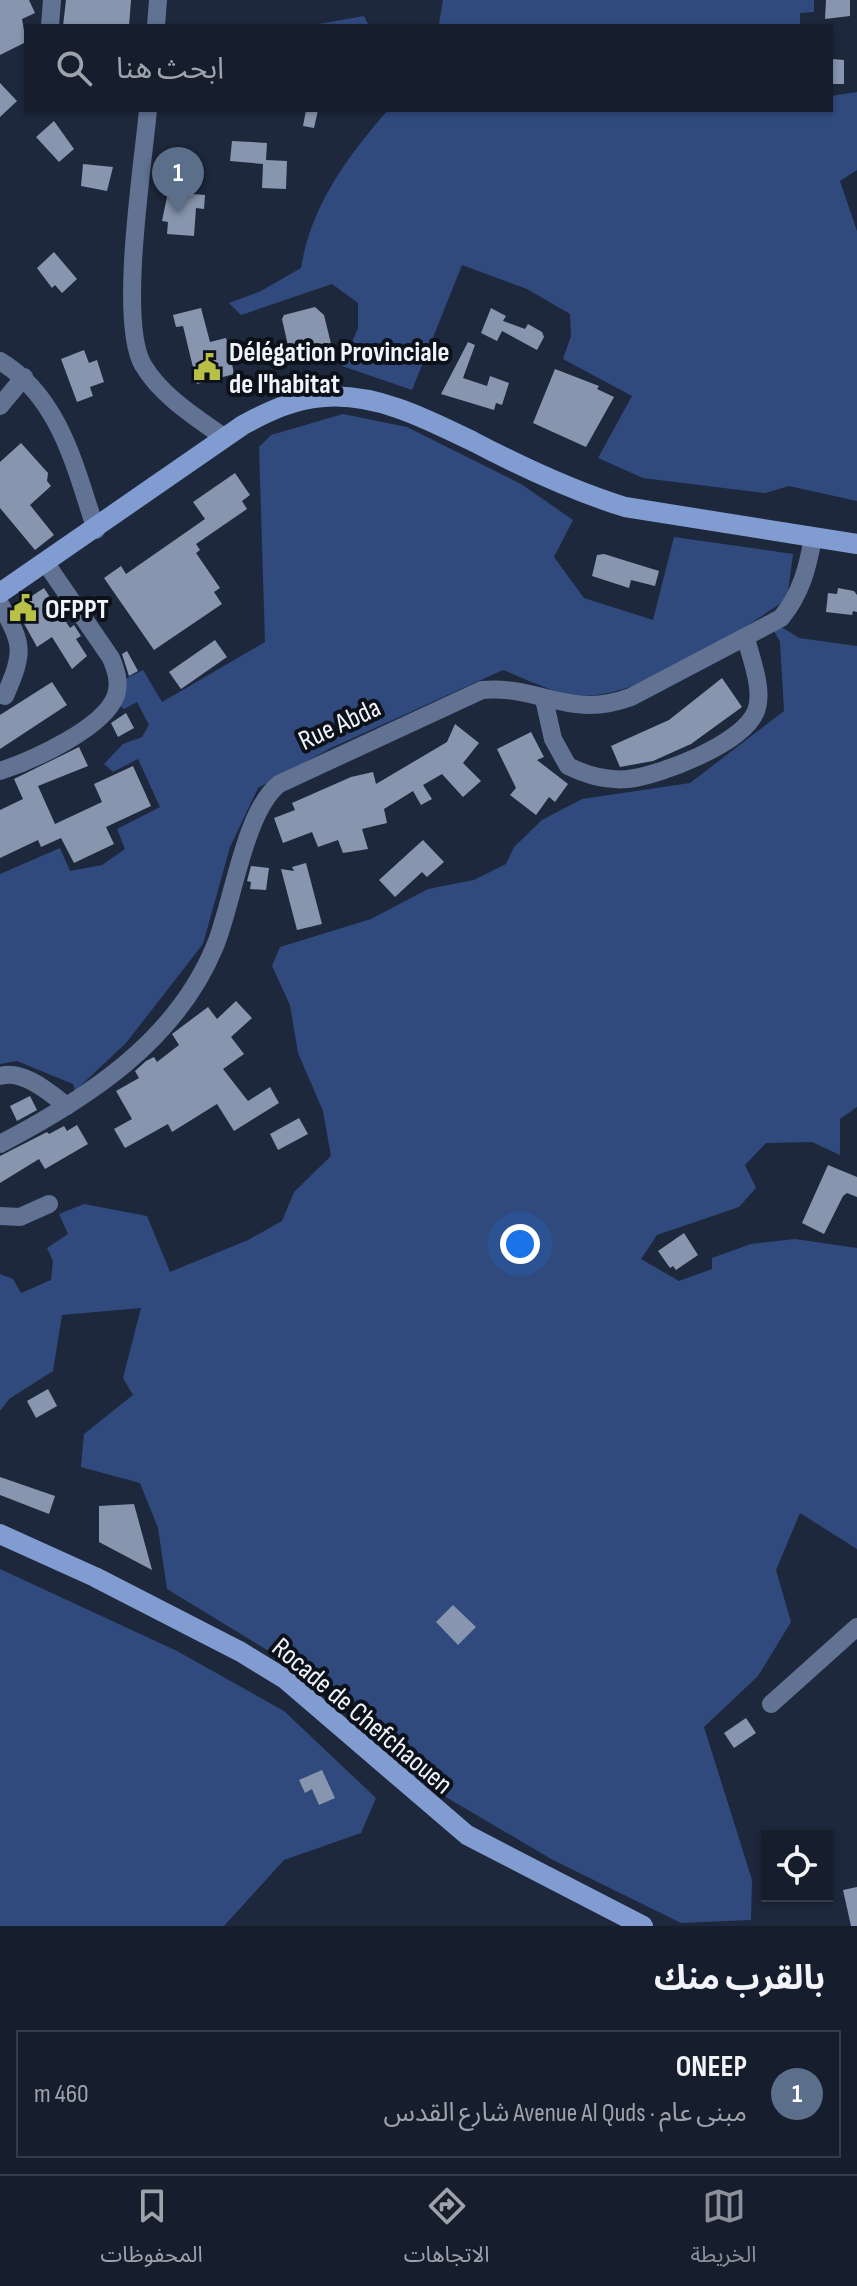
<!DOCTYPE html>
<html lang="ar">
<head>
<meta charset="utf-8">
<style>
  body { margin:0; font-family:"Sofia Sans Condensed","Noto Sans Arabic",sans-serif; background:#1f2735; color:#f1f3f6; direction:rtl }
  .controls { position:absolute; right:24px; bottom:24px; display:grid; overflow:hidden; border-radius:0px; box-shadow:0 2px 6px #0004 }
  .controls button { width:72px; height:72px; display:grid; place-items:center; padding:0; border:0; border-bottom:2px solid #353c49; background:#161e2d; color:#f1f3f6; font:40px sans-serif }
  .you { position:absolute; left:520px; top:1244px; width:28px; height:28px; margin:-20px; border:6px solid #fff; border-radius:50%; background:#1a73e8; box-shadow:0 0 0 12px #1a73e833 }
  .badge { display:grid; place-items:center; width:52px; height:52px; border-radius:50%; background:#8c9099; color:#fff; font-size:26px; font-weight:700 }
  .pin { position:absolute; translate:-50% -66px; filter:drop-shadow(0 2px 4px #0008) }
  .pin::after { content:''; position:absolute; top:42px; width:28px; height:24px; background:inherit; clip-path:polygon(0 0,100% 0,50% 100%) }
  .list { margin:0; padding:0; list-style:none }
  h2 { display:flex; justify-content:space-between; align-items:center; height:104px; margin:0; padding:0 32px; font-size:34px }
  h2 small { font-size:26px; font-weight:400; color:#9ea2aa }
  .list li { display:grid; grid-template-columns:52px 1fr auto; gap:24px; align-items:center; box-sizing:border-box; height:128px; margin:0 16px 16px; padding:0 16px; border:2px solid #353c49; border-radius:0px }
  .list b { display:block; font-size:30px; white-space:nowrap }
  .list p { margin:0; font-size:26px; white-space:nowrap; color:#9ea2aa }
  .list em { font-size:26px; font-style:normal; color:#9ea2aa }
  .icon { flex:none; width:44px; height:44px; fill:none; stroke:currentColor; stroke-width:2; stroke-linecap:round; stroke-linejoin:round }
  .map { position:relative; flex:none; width:857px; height:1926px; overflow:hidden; direction:ltr }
  .search { position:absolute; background:#161e2d; box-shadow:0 2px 6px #0004; left:24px; right:24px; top:24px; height:88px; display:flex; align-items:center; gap:20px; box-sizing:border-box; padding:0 28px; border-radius:0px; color:#9ea2aa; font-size:30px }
  .sheet { height:248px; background:#161e2d }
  nav { display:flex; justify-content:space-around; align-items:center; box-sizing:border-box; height:112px; border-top:2px solid #353c49; background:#161e2d; font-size:22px; color:#9ea2aa }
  nav a { display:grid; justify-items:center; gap:4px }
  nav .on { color:#8c9099 }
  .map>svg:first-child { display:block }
  .green { fill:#304a7e }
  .building { fill:#8895ae }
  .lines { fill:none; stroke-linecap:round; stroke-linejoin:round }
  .street { stroke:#617293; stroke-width:18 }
  .secondary { stroke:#819cd0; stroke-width:20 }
  .labels { text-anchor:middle; stroke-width:8; stroke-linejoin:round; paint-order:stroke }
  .poi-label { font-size:28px; font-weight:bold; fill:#f0f4fc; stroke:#0d111a; text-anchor:start }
  .street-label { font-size:28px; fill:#f0f4fc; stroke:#0d111a }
</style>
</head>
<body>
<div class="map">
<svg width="857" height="1926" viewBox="0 0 857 1926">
  <rect width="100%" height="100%" fill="#1e283c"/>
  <g class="green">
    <path d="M 443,0 L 814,0 L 814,12 L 800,13 L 800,26 L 435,26 L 439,24 Z"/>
    <path d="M 364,16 L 369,26 L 307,26 Z"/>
    <path d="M 857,92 L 857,170 L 840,181 L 857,231 L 857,501 L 789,486 L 765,493 L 643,478 L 598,458 L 632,396 L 563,359 L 571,336 L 570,314 L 527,289 L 462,265 L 412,390 L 342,366 L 358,328 L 358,303 L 332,284 L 241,315 L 229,303 L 261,291 L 301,268 C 311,206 347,157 388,110 L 831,110 L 831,96 Z"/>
    <path d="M 343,414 L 407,427 L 521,484 L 573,520 L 554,557 L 584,598 L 653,620 L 674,537 L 793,554 L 787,599 C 737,633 635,704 573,695 C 550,692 525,678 503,670 L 331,748 L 258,788 L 230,847 L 203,944 L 126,1043 L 75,1091 L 73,1084 L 17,1061 L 0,1064 L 0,874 L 60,848 L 70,871 L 102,865 L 125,849 L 117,829 L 160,807 L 138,759 L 113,772 L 104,764 L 123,744 L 142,737 L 149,725 L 137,702 L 124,709 L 120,706 L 123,680 L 143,670 L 162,702 L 265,642 L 259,447 L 271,435 Z"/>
    <path d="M 780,626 L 799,638 L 857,646 L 857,1107 L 840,1119 L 840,1155 L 812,1142 L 766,1143 L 745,1165 L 756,1188 L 739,1207 L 657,1235 L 641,1259 L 679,1281 L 712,1269 L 712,1258 L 751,1244 L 795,1239 L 857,1248 L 857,1549 L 800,1513 L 776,1570 L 791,1622 L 758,1676 L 704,1727 L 752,1880 L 751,1920 L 681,1923 L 553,1860 L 417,1780 L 313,1678 L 167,1589 L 158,1528 L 140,1483 L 81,1467 L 84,1434 L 133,1395 L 123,1378 L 141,1308 L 62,1315 L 53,1371 L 9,1399 L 0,1411 L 0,1274 L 13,1279 L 21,1293 L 51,1280 L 53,1261 L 47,1248 L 68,1234 L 59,1214 L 84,1204 L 147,1216 L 170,1272 L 248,1240 L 282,1221 L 294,1192 L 331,1156 L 323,1111 L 298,1053 L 290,1005 L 272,966 L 280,947 L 371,919 L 428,889 L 474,880 L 506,864 L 514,847 L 542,820 L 582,799 L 690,783 L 784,711 L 780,642 L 774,631 Z"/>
    <path d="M 0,1569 L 177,1651 L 284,1711 L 376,1798 L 361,1833 L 284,1860 L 224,1926 L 0,1926 Z"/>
  </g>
  <g class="building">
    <path d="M 0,0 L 29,0 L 35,13 L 22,19 L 26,42 L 0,55 Z"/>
    <path d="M 66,0 L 131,0 L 129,26 L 63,26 Z"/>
    <path d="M 826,0 L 850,0 L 850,16 L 825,19 Z"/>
    <path d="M 832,59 L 844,60 L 844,84 L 831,84 Z"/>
    <path d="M 0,83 L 17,101 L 0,117 Z"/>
    <path d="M 306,110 L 318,110 L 314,128 L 303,126 Z"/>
    <path d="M 54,121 L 74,149 L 59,162 L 36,137 Z"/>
    <path d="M 232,141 L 267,143 L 266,160 L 287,161 L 286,189 L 262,188 L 263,164 L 230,161 Z"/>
    <path d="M 83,164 L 113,167 L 107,191 L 81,186 Z"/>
    <path d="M 168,192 L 205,195 L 204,209 L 196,208 L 194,236 L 167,234 L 168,222 L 162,221 Z"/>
    <path d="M 54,252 L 77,279 L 62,293 L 55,285 L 52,288 L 37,268 Z"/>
    <path d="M 315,307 L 324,315 L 332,348 L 291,359 L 282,319 L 284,315 Z"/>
    <path d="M 201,308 L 210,342 L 226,338 L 227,342 L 235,340 L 241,362 L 232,364 L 234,374 L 197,384 L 183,326 L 176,327 L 173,315 Z"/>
    <path d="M 491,308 L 506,316 L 503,321 L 525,329 L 528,324 L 542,332 L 544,337 L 537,350 L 502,331 L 497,341 L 481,333 Z"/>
    <path d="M 468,342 L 475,345 L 463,378 L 487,386 L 490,376 L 509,383 L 502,405 L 496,403 L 494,410 L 441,394 Z"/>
    <path d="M 84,350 L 89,363 L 97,360 L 104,382 L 90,387 L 93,396 L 77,402 L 61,359 Z"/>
    <path d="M 555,369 L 599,386 L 597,389 L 614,397 L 586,447 L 533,423 Z"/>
    <path d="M 21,443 L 48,473 L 47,481 L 51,486 L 30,505 L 54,535 L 35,550 L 0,508 L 0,462 Z"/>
    <path d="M 235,473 L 250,495 L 242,501 L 247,509 L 196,544 L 200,550 L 196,553 L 220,588 L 214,592 L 222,604 L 154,650 L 104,578 L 121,566 L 126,574 L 205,519 L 193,502 Z"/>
    <path d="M 604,554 L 659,571 L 655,586 L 631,580 L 629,588 L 592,576 L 597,555 Z"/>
    <path d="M 44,588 L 70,628 L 74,625 L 81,636 L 76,639 L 87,656 L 72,669 L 52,637 L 37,647 L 15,607 Z"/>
    <path d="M 838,588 L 854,591 L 857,595 L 857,612 L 853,611 L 852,615 L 826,612 L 828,593 L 837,594 Z"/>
    <path d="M 215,640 L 227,657 L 181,689 L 169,672 Z"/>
    <path d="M 127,651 L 138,671 L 129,676 L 122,654 Z"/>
    <path d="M 722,678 L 742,707 L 691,744 L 653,761 L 620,767 L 611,746 L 669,720 Z"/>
    <path d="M 52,682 L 67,705 L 0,749 L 0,715 Z"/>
    <path d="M 126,713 L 134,728 L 118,737 L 111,723 Z"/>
    <path d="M 455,724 L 479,743 L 463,763 L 481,781 L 463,797 L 442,774 L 423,785 L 432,799 L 421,805 L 413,791 L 384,809 L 387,823 L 362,829 L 368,849 L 343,853 L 338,840 L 318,847 L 312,832 L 283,843 L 274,818 L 295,810 L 292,803 L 351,777 L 373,772 L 376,784 L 447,742 Z"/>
    <path d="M 531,732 L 544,757 L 537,760 L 568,784 L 555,802 L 549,797 L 536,815 L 510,795 L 516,788 L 497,749 Z"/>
    <path d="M 79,747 L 88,766 L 38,786 L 55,824 L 102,802 L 94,784 L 133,766 L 151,806 L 106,827 L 114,844 L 74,863 L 61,838 L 41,847 L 38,840 L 0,858 L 0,810 L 23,799 L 14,779 Z"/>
    <path d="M 423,840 L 444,862 L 427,877 L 422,872 L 395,897 L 379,880 Z"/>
    <path d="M 306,863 L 322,924 L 297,930 L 281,869 L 294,871 L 292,867 Z"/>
    <path d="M 251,866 L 269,868 L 266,890 L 250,889 L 251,882 L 247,881 Z"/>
    <path d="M 236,1001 L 252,1018 L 231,1037 L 244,1054 L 223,1069 L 248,1101 L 270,1087 L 279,1103 L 234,1131 L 217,1104 L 172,1132 L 168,1124 L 125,1148 L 114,1129 L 132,1119 L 116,1091 L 139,1078 L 135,1071 L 146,1061 L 154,1057 L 157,1062 L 179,1045 L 172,1034 L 208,1007 L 217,1019 Z"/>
    <path d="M 30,1096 L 37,1110 L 17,1121 L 10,1106 Z"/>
    <path d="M 299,1118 L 308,1134 L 278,1150 L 270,1134 Z"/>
    <path d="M 77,1125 L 88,1144 L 45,1169 L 39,1159 L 0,1183 L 0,1156 L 47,1132 L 49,1134 L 64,1126 L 67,1131 Z"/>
    <path d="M 828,1165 L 857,1177 L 857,1197 L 847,1193 L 843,1196 L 824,1234 L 802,1223 Z"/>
    <path d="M 684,1233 L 698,1255 L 676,1270 L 673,1266 L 670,1268 L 658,1251 Z"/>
    <path d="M 48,1389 L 57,1406 L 36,1418 L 27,1401 Z"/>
    <path d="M 0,1477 L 55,1496 L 49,1514 L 0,1495 Z"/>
    <path d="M 134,1504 L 152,1570 L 99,1542 L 99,1506 Z"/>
    <path d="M 453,1605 L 476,1627 L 458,1645 L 436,1622 Z"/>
    <path d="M 746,1718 L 756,1733 L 734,1748 L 724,1733 Z"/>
    <path d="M 322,1770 L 335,1798 L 319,1805 L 312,1789 L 305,1793 L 299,1780 Z"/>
    <path d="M 857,1887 L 857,1926 L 851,1926 L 843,1890 Z"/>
  </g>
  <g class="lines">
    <g class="street">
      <path d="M 50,26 L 52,0"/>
      <path d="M 156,26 L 158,0"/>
      <path d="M 148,110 C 143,165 118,322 143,365 C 162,397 197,418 225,438"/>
      <path d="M 0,361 C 60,397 75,467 96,530"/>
      <path d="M 0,406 L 24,377"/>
      <path d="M 0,604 C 24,645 24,652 5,696"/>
      <path d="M 544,699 L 553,739 L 568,766 C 586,775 607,781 628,779 C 661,775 743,744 756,711 C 764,690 751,659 746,638"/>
      <path d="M 0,771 C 31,761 105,728 116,695 C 120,682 116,670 111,658 L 45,562"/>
      <path d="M 0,1076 C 23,1069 50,1093 67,1106"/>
      <path d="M 0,1144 C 88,1098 176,1041 215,946 C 233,903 244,812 279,784 L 482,690 C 540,685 569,720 631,697 L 781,618 C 801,594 808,567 813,537"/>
      <path d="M 0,1216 L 20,1217 L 49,1204"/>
      <path d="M 771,1704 L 857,1627"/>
    </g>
    <g class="secondary">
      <path d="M 0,593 L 243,425 C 269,411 294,399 324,397 C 377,393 427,419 474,442 C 522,467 573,491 625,507 L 857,544"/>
      <path d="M 0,1534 L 95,1577 L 241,1652 L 285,1679 L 467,1835 L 643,1926"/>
    </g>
  </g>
  <defs>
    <g id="civic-bare" transform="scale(2.16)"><path d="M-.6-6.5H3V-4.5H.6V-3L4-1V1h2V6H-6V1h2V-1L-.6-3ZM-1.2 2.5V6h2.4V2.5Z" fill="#b8c146" stroke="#0d111a" stroke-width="2.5" paint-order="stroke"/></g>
  </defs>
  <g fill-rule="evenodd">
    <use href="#civic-bare" x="207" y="367"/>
    <use href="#civic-bare" x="23" y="608"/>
  </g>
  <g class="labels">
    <g class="poi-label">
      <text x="229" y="361">Délégation Provinciale<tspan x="229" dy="32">de l'habitat</tspan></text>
      <text x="45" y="618">OFPPT</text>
    </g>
    <g class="street-label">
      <text transform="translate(339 723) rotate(-25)" y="10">Rue Abda</text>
      <text transform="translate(363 1715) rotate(40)" y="10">Rocade de Chefchaouen</text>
    </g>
  </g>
</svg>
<div class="controls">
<button><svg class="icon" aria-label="locate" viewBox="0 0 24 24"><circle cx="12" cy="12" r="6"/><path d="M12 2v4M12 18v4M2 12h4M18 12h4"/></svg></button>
</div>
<div class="you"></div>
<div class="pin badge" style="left:178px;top:213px;background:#5c6f8a">1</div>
<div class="search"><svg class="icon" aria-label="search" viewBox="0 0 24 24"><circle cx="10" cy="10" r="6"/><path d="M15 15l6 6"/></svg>ابحث هنا</div>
</div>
<section class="sheet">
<h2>بالقرب منك<small></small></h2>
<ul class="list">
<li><span class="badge" style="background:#5c6f8a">1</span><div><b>ONEEP</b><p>مبنى عام · Avenue Al Quds شارع القدس</p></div><em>460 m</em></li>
</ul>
</section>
<nav>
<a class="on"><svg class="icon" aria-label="map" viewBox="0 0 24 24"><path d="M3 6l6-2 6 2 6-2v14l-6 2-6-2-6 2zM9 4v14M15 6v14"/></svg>الخريطة</a>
<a><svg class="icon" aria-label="directions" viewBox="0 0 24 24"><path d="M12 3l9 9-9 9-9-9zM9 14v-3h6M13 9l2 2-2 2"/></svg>الاتجاهات</a>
<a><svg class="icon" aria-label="saved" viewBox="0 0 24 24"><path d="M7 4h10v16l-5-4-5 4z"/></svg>المحفوظات</a>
</nav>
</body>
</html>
